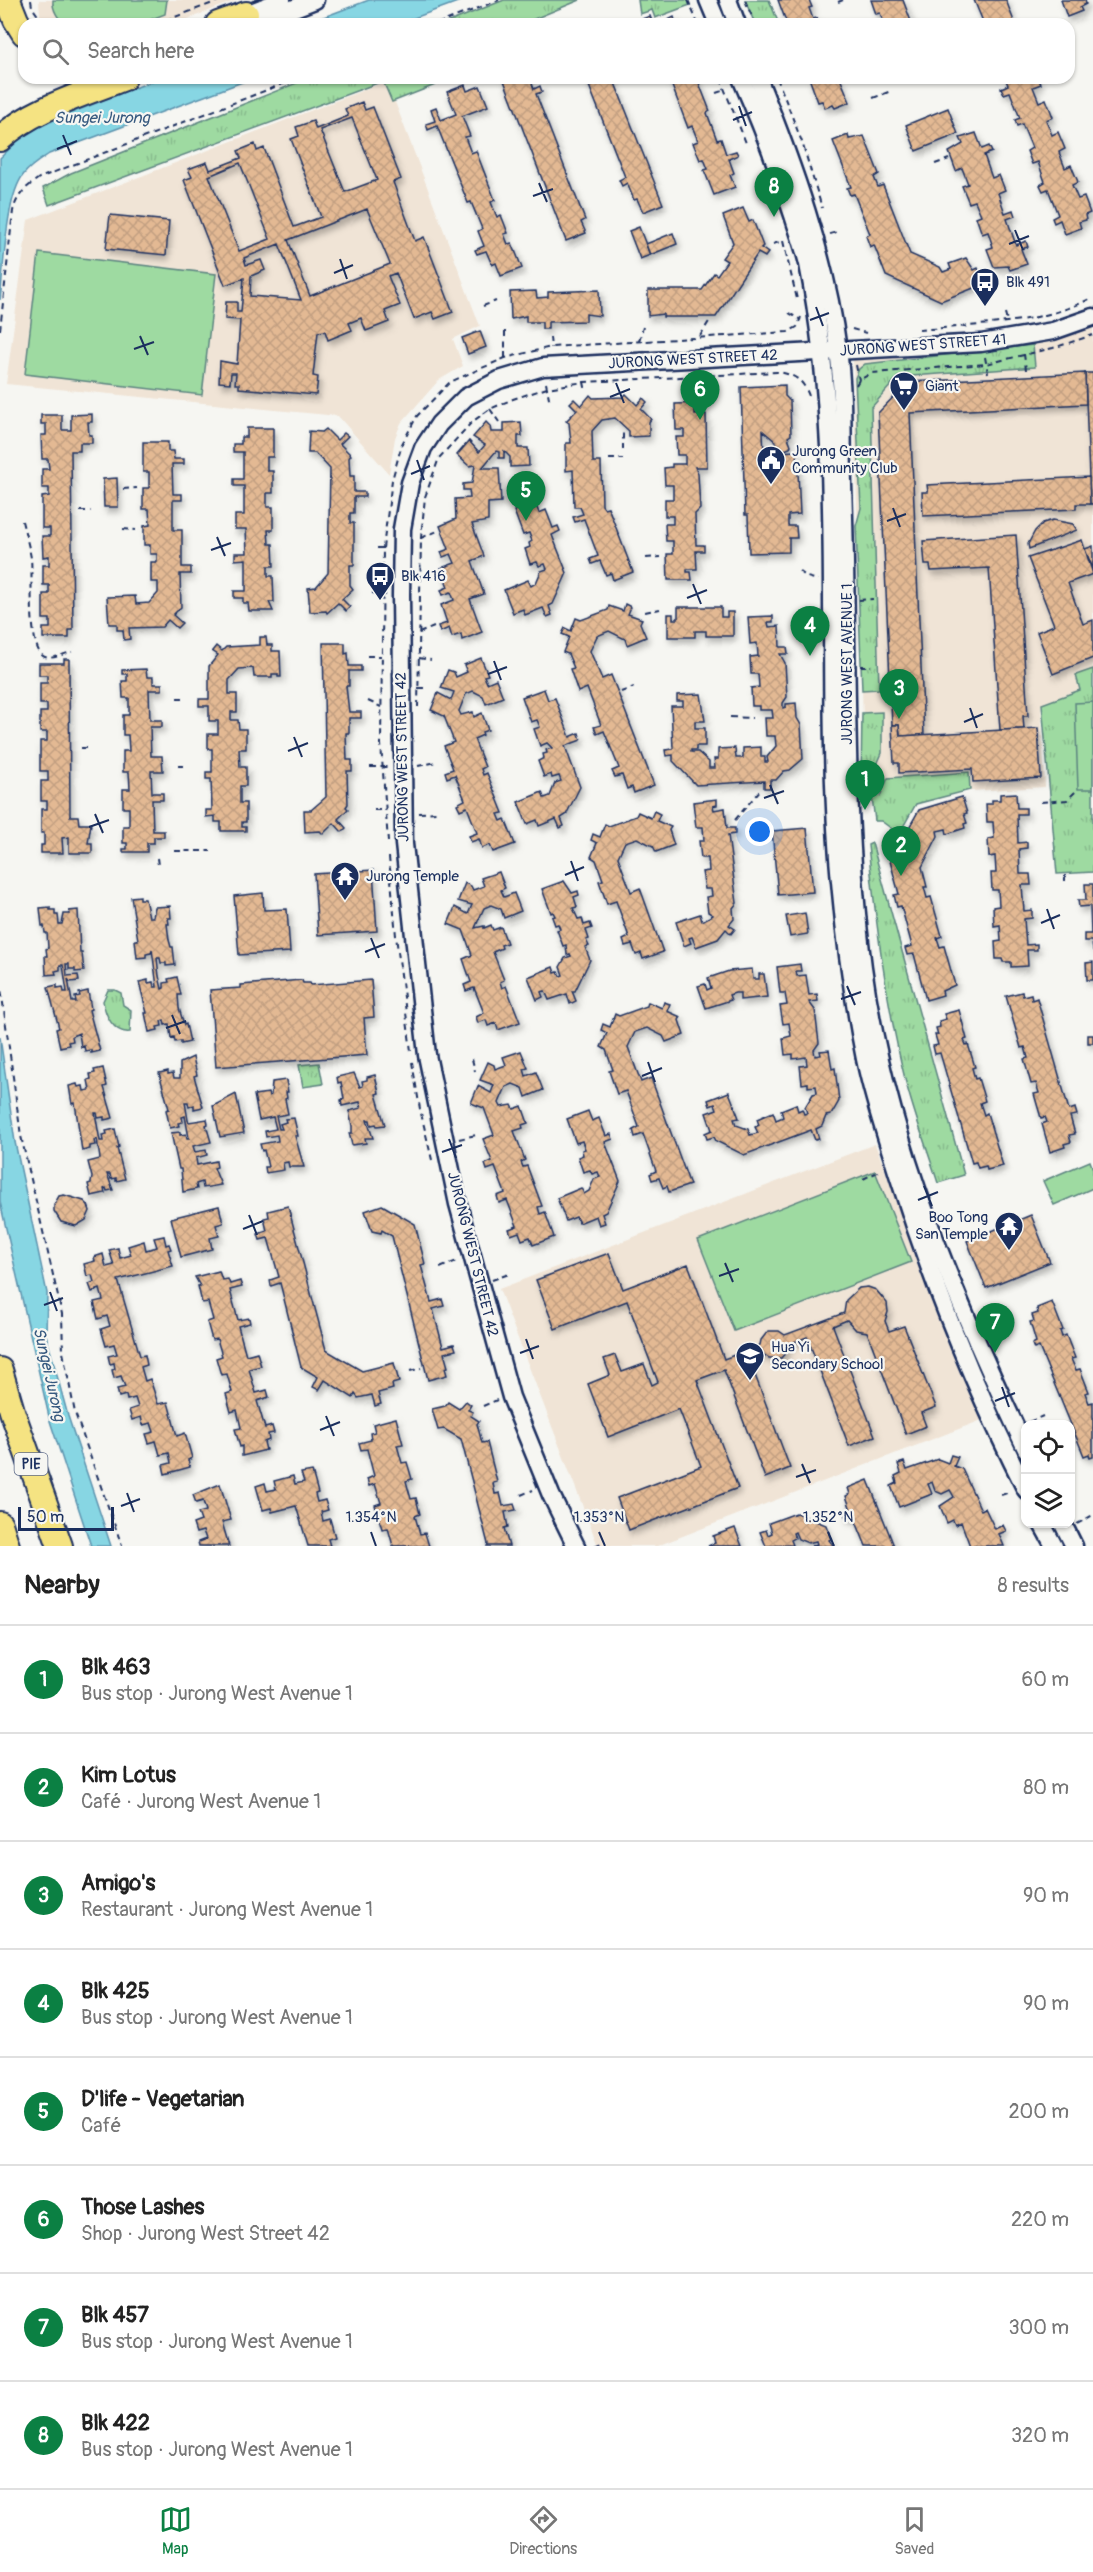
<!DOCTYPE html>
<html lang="en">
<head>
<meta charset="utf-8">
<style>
  body { margin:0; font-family:Pangolin,sans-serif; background:#f2f2f2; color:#222 }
  .controls { position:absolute; right:18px; bottom:18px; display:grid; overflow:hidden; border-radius:12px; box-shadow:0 2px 4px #0004 }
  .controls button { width:54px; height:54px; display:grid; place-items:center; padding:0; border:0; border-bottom:2px solid #e0e0e0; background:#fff; color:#222; font:30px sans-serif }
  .scale { position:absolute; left:18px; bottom:15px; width:96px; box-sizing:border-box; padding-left:6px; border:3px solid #1b2f5e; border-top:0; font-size:16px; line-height:21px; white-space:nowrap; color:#1b2f5e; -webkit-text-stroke:4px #f6f6f2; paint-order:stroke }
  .you { position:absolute; left:760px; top:832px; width:21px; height:21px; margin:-15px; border:4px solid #fff; border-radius:50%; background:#1a73e8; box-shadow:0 0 0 9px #1a73e833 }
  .badge { display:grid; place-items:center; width:39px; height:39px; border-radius:50%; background:#0b8043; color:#fff; font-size:20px; font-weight:700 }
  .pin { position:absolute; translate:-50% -50px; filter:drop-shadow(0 2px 3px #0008) }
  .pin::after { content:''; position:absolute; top:32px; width:21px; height:18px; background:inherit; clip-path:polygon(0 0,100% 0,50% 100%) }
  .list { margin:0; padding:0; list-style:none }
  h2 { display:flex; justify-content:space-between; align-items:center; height:78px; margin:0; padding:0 24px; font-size:26px }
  h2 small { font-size:20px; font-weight:400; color:#767676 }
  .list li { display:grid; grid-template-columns:39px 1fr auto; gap:18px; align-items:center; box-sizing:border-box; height:108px; padding:0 24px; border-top:2px solid #e0e0e0 }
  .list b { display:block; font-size:22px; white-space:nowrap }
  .list p { margin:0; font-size:20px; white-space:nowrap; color:#767676 }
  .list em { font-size:20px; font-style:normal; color:#767676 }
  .icon { flex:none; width:33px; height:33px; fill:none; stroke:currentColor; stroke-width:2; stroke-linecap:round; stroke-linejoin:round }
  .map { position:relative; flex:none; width:1093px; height:1546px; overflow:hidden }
  .search { position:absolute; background:#fff; box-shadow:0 2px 4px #0004; left:18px; right:18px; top:18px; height:66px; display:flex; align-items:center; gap:15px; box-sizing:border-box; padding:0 21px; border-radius:18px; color:#767676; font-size:22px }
  .sheet { height:942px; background:#fff }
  nav { display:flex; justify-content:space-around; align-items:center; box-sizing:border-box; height:84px; border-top:2px solid #e0e0e0; background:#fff; font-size:16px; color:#767676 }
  nav a { display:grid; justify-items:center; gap:3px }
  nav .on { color:#0b8043 }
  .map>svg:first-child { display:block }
  .built { fill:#f0e4d6 }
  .grass { fill:url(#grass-tufts); stroke:#5c8480; stroke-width:1.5 }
  .garden { fill:#9edaa1; stroke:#5c8480; stroke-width:1.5 }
  .water { fill:#87d6e3; stroke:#5c93ae; stroke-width:1.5 }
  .building { fill:url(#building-cross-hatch); stroke:#1b2f5e; stroke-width:1.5; fill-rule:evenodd; filter:url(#shadow) }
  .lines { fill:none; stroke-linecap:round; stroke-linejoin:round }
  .minor-casing { stroke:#1b2f5e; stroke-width:21 }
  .highway-casing { stroke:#1b2f5e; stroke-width:28 }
  .path { stroke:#1b2f5e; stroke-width:2; stroke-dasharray:6 4.5; stroke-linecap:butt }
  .minor { stroke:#f6f6f2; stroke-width:16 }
  .highway { stroke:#f5e382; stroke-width:24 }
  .ticks { fill:none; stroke:#1b2f5e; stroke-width:2 }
  .labels { text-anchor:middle; stroke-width:4.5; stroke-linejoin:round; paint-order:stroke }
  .shield { fill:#f6f6f2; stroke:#5d6b8a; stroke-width:1.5 }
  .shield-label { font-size:14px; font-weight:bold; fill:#1b2f5e }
  .poi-label { font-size:15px; fill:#1b2f5e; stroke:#f6f6f2; text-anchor:start }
  .street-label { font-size:15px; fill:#1b2f5e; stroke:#f6f6f2 }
  .water-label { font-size:16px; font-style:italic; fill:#36597f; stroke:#f6f6f2 }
  .ticks-label { font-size:15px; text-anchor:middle; fill:#1b2f5e; stroke:#f6f6f2; stroke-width:4.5; stroke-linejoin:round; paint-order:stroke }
</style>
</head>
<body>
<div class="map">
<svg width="1093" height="1546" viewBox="0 0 1093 1546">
  <defs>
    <pattern id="grass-tufts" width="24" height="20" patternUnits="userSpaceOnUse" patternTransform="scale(1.5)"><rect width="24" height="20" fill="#9edaa1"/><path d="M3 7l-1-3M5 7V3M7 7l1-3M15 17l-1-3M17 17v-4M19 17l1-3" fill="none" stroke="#88bb8d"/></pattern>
    <pattern id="building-cross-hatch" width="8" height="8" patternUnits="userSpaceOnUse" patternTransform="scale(1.5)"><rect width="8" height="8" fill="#e3b993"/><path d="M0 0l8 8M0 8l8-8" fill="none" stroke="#c29f81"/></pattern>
    <filter id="shadow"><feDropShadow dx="2.5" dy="4.5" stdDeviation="3" flood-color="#0004"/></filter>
  </defs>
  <rect width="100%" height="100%" fill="#f6f6f2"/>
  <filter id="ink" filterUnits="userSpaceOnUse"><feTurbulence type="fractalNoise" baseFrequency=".0167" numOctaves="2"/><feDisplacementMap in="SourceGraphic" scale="12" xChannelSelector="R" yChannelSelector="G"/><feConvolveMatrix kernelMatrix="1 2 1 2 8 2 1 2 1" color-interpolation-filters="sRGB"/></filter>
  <g filter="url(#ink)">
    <g class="built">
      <path d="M 39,0 L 237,0 L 175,24 L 45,24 L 40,15 Z"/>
      <path d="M 387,81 L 480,326 L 453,339 L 463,366 L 439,380 L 401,423 L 395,438 L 389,474 L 338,416 L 6,384 L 28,220 Z"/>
      <path d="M 1093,326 L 1093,685 L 1041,705 L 1045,787 L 865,797 L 853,355 L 1058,338 Z"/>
      <path d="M 875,1144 L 982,1420 L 657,1546 L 598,1546 L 499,1289 Z"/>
    </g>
    <g class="grass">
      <path d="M 504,0 L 580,0 L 522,24 L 444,24 Z"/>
      <path d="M 638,0 L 688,0 L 690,5 L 655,18 L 652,10 L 640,14 Z"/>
      <path d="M 745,0 L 769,0 L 779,24 L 755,24 Z"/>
      <path d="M 309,78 L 453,78 L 392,102 L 383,81 L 49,205 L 43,188 L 71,173 Z"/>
      <path d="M 1033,345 L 1035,367 L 898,377 L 871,408 L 879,689 L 862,690 L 856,526 L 861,508 L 855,378 L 859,369 L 865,364 Z"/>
      <path d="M 1093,669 L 1093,872 L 1057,874 L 1042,704 L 1080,690 L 1076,675 Z"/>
      <path d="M 882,712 L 882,753 L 869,783 L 861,783 L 862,713 Z"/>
      <path d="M 969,772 L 970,790 L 916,804 L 899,834 L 881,821 L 875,821 L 872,797 L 880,796 L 888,778 Z"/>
      <path d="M 872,843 L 964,1175 L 938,1183 C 927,1149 914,1114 905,1079 C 886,1002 876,924 868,845 Z"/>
      <path d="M 108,990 L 115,990 L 121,993 L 123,1005 L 131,1010 L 130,1032 C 113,1034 105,1014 103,1001 Z"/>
      <path d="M 319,1063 L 323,1084 L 303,1087 L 299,1065 Z"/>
    </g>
    <g class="garden">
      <path d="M 53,0 L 167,0 L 165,14 L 139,24 L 66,24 C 58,20 52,9 53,0 Z"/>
      <path d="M 39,253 L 216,274 L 202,395 L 25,374 Z"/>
      <path d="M 1093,702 L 1093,789 L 1078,789 L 1075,703 Z"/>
      <path d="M 1090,1161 L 1093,1169 L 1093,1188 L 1054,1205 L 1043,1181 Z"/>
      <path d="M 875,1171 L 911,1262 L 734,1331 L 698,1240 Z"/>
    </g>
    <g class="water">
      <path d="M 369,0 L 463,0 L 398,24 L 305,24 Z"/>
      <path d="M 160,78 L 253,78 L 49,154 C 40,160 31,165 24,174 C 5,197 4,269 0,300 L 0,158 L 30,129 Z"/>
      <path d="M 0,1037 L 15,1142 L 47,1293 L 46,1335 L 68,1416 L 111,1546 L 91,1546 L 50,1421 L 0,1202 Z"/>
    </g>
    <g class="building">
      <path d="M 778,0 L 809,0 L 812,7 L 809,8 L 813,19 L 817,18 L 819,24 L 787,24 Z"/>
      <path d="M 871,0 L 903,0 L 912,24 L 884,24 L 880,13 L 876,14 Z"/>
      <path d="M 974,0 L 1006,0 L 1015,24 L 984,24 Z"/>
      <path d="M 1061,0 L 1085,0 L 1086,4 L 1080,7 L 1082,11 L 1067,17 Z"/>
      <path d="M 650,16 L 653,24 L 633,24 L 632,23 Z"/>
      <path d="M 674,17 L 676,24 L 670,24 L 668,20 Z"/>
      <path d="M 503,78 L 530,78 L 534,89 L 540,86 L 542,92 L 536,94 L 585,220 L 581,222 L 586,233 L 566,241 Z"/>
      <path d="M 586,78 L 613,78 L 663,204 L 643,212 L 637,199 L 634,200 L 627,183 L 622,186 L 619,180 L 625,177 Z"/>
      <path d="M 669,78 L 697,78 L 710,111 L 707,113 L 717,140 L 721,139 L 726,154 L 736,151 L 738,155 L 729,159 L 734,173 L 730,175 L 735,187 L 714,195 L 704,170 L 708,169 L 704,159 L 700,160 L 693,143 L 698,141 L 692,126 L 688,128 Z"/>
      <path d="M 809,78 L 840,78 L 850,102 L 835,108 L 833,105 L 825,108 L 822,101 L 818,102 Z"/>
      <path d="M 1005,78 L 1038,78 L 1041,84 L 1033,87 L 1039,102 L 1046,99 L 1053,117 L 1046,120 L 1052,135 L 1058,132 L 1065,149 L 1059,152 L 1065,168 L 1071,165 L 1078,182 L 1072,185 L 1078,199 L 1084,197 L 1090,213 L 1085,215 L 1086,220 L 1079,222 L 1081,228 L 1065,234 L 1060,220 L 1054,223 L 1052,218 L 1058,215 L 1048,189 L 1043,191 L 1040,185 L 1045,182 L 1038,162 L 1032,164 L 1027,151 L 1032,148 L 1022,124 L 1017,126 L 1015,120 L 1020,118 L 1010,92 L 1004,94 L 1001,88 L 1008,85 Z"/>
      <path d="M 465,85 L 467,91 L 480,86 L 488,106 L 462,116 L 470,136 L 465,137 L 471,153 L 476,151 L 495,200 L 491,202 L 497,217 L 501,215 L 508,233 L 504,234 L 508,244 L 512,243 L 522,268 L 501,276 L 496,263 L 492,265 L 486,251 L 477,254 L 475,250 L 484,246 L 478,231 L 482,229 L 471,202 L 468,203 L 437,126 L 428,130 L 426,124 L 435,121 L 431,109 L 436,107 L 441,120 L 456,114 L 447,92 Z"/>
      <path d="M 362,102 L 365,110 L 373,107 L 401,179 L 393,182 L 415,241 L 424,237 L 453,312 L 435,319 L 432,312 L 414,319 L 396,273 L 388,276 L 400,305 L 385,311 L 389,322 L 366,331 L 361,318 L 349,323 L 352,330 L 328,340 L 325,331 L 318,332 L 313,376 L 318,377 L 316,395 L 239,388 L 239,384 L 235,384 L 236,373 L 231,373 L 230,383 L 219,382 L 220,361 L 237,364 L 240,320 L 225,319 L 226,302 L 237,302 L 237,312 L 241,312 L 244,278 L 225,285 L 184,180 L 192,177 L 188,169 L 207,162 L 210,170 L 241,158 L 238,151 L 255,144 L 257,151 L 264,148 L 294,227 L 321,217 L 291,139 L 299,136 L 296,127 L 313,121 L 316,129 L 348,116 L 345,109 ZM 352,118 L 377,180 L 345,192 L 320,130 ZM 240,163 L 270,239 L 239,251 L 209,176 ZM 367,209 L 390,264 L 310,296 L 288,240 ZM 279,244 L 301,300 L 250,296 L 251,276 L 265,270 L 261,260 L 246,265 L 244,258 Z"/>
      <path d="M 948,108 L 958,134 L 916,151 L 906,125 Z"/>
      <path d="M 976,133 L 982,149 L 989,146 L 992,152 L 984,155 L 992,178 L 999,175 L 1005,190 L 998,193 L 1005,213 L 1013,210 L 1015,216 L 1007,219 L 1016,245 L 1026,241 L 1028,247 L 1021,249 L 1027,264 L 1010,270 L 1008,266 L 994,267 L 987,249 L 993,247 L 988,232 L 982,234 L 976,217 L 981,215 L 975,201 L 969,203 L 962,186 L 968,184 L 962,168 L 956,171 L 949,152 L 963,144 L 960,138 Z"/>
      <path d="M 848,135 L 849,139 L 864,136 L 879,174 L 874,177 L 878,187 L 883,185 L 910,254 L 940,267 L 943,272 L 951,269 L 949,264 L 966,258 L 974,270 L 978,268 L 984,284 L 941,301 L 886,276 L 874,245 L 870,247 L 866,236 L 870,234 L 854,194 L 850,195 L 847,188 L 851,187 L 833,141 Z"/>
      <path d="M 743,208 L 749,222 L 753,220 L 763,246 L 761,248 L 768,253 L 765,257 L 758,253 L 716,317 L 663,317 L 663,314 L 648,316 L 648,290 L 702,290 L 714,273 L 717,275 L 727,261 L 722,258 L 733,243 L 723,216 Z"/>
      <path d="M 110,215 L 169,221 L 166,255 L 106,249 Z"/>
      <path d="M 639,227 L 650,255 L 640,259 L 629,231 Z"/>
      <path d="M 673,233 L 677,244 L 650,255 L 646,244 Z"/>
      <path d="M 599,290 L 600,316 L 586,314 L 586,321 L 548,322 L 548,329 L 542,329 L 542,322 L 526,322 L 526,316 L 511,319 L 510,292 L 536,291 L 537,298 L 548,297 L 548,292 Z"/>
      <path d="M 480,331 L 486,347 L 468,354 L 462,338 Z"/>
      <path d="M 1085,373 L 1093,373 L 1093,504 L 1090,504 Z"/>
      <path d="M 1085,373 L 1086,404 L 910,413 L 924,735 L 900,736 L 899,725 L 892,725 L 878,413 L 908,382 Z"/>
      <path d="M 785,385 L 785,396 L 790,401 L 791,435 L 788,437 L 791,445 L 790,448 L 782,451 L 779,449 L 776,442 L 763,431 L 764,456 L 776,456 L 776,452 L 797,451 L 800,514 L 788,515 L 788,526 L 796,526 L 797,538 L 789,538 L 789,552 L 749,553 L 748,515 L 745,515 L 741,387 Z"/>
      <path d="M 626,394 L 637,405 L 643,398 L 647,402 L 641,409 L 651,419 L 649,422 L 649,436 L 629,437 L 629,431 L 615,418 L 602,420 L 592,431 L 593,462 L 601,462 L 602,505 L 604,508 L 608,507 L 633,572 L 613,580 L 611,573 L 606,575 L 600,561 L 592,564 L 590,559 L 598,556 L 584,519 L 575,522 L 573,517 L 583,514 L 580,507 L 574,507 L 573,470 L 566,471 L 566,443 L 571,443 L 569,423 L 566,421 L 577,410 L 570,403 L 574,399 L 581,406 L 590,395 L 593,398 L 623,397 Z"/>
      <path d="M 699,403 L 699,410 L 695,410 L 695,415 L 706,414 L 707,467 L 695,467 L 698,473 L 700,509 L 695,514 L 696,545 L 704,545 L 704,551 L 696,551 L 697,569 L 687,569 L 687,572 L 691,572 L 692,580 L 668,580 L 667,554 L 673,554 L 673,541 L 666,541 L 665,524 L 673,524 L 673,516 L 665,516 L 665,499 L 673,499 L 673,485 L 665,485 L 664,468 L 672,467 L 672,464 L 685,464 L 685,455 L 677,455 L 676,437 L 684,437 L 684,430 L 676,430 L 675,404 Z"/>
      <path d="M 92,414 L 92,422 L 88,422 L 89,435 L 92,435 L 92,443 L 80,443 L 80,451 L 71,451 L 73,630 L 69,630 L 69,638 L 43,638 L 43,628 L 50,628 L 50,619 L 43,619 L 43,594 L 49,594 L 49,585 L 43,585 L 43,565 L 49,565 L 49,556 L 43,557 L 42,536 L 50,536 L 50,528 L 42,528 L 42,497 L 49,496 L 49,488 L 42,488 L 42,469 L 49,469 L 48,459 L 42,459 L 41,435 L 46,435 L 46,424 L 41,424 L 41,415 L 62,415 L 62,430 L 71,430 L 71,415 Z"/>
      <path d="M 486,422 L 490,426 L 491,432 L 504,432 L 504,423 L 521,422 L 522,436 L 518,436 L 518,448 L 528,448 L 529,466 L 510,467 L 510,457 L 504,451 L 504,458 L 499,458 L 499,452 L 496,451 L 482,468 L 499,468 L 501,502 L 488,503 L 488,521 L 472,524 L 484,556 L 472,561 L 484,594 L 470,599 L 482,632 L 462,640 L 461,634 L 452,637 L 449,628 L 440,632 L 438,626 L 447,623 L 441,605 L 454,600 L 451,592 L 443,595 L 441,590 L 448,587 L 441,568 L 455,563 L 451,554 L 443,557 L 441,552 L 449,549 L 440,526 L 456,519 L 455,499 L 470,498 L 469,490 L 463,490 L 463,484 L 472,483 L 475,465 L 469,466 L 457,455 L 469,441 L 479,452 L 485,445 L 473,437 Z"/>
      <path d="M 247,428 L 273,428 L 273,457 L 267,457 L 267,471 L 273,471 L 273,493 L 267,493 L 267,507 L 273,507 L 273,530 L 268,530 L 269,544 L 273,544 L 274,566 L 268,566 L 268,576 L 273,576 L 274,602 L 269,602 L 273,611 L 249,611 L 248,603 L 243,603 L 243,598 L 234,598 L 234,591 L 246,591 L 246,559 L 235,560 L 235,553 L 247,553 L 246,529 L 235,529 L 235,515 L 244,515 L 244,486 L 234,486 L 234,479 L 243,479 L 243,452 L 233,452 L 233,444 L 241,444 L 241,437 L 247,437 Z"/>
      <path d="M 326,429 L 337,440 L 344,433 L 348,436 L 340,444 L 351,455 L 349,458 L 350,476 L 354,476 L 354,492 L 365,492 L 365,497 L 354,497 L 354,513 L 350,513 L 350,523 L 354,523 L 354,565 L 350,565 L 350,585 L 353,589 L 342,599 L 350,607 L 346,611 L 338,603 L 327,613 L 326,611 L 310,612 L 308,588 L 316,587 L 328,573 L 330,469 L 315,453 L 308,453 L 309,431 L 322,432 Z"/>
      <path d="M 143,442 L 168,442 L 168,451 L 173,451 L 174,459 L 184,459 L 184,464 L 172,464 L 173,494 L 182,494 L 182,500 L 173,500 L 173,530 L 182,530 L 182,567 L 191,567 L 191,574 L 180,574 L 181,607 L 173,615 L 182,623 L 177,628 L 168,620 L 162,627 L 129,628 L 130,639 L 124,640 L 123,630 L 117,630 L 117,624 L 109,624 L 107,597 L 135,596 L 136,604 L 149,603 L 158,593 L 158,582 L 151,582 L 151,562 L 157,562 L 157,554 L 150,554 L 150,545 L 144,545 L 144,526 L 150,525 L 149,509 L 143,509 L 143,488 L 149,488 L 149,472 L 143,472 Z"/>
      <path d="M 1089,477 L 1090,504 L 1076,504 L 1076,509 L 923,516 L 922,492 L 928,492 L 927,485 Z"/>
      <path d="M 117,478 L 118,507 L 104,507 L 103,479 Z"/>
      <path d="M 535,503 L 539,513 L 546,510 L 553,528 L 558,526 L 560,531 L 552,535 L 567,573 L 553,604 L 549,606 L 552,615 L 547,617 L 543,608 L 525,615 L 523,609 L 513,613 L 504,590 L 528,580 L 531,586 L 536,583 L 541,571 L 547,569 L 545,564 L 539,566 L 537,562 L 530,564 L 525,549 L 530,547 L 529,543 L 532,541 L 529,533 L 523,535 L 514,511 Z"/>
      <path d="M 1053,520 L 1073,524 L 1077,530 L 1029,549 L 1028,544 L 1035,531 L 1043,523 Z"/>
      <path d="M 1016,535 L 1028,716 L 1023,716 L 1024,729 L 1000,730 L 989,568 L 931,571 L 930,565 L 925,565 L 923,541 Z"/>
      <path d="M 1082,540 L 1093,574 L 1068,583 L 1083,624 L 1093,620 L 1093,658 L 1053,674 L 1037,632 L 1054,625 L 1028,558 Z"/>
      <path d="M 1093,546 L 1093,569 L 1085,549 Z"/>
      <path d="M 625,604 L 631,607 L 628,614 L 642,619 L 640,623 L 646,637 L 627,645 L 625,639 L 609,631 L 597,636 L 590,651 L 602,679 L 611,675 L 654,785 L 634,793 L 632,787 L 627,789 L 622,775 L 615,777 L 612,771 L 619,768 L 604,731 L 597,734 L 594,727 L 601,725 L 587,688 L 578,692 L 570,669 L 574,668 L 568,654 L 563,652 L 569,637 L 562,634 L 565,628 L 571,631 L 576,618 L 581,620 L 608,610 L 609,606 L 623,611 Z"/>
      <path d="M 678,607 L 721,607 L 721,617 L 727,617 L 727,612 L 733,612 L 733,636 L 706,636 L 706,631 L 695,631 L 695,637 L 668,637 L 668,614 L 673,614 L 673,619 L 678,619 Z"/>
      <path d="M 773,616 L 773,622 L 768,622 L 769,627 L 779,626 L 780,647 L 787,647 L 788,654 L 780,654 L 785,663 L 787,697 L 783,703 L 783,708 L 786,707 L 786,704 L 796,703 L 797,718 L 801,725 L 803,759 L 790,770 L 784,771 L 776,780 L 770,780 L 770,788 L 764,788 L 764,781 L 696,785 L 673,761 L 673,755 L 666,756 L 665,750 L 673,749 L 671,706 L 683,706 L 683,701 L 677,701 L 677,695 L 701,694 L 705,721 L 695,721 L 695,728 L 705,728 L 705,746 L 696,746 L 696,750 L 691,750 L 691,752 L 698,752 L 709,762 L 709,768 L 715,768 L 714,759 L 718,759 L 718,749 L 735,748 L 736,758 L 743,758 L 743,748 L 761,747 L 761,757 L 765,757 L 765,762 L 768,762 L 767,757 L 776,746 L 775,736 L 766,736 L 765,718 L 773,718 L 772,710 L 759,710 L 759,706 L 752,706 L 751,688 L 759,687 L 758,674 L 751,674 L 750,657 L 758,656 L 757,643 L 750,644 L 748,617 Z"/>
      <path d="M 260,637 L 266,637 L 267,645 L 272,645 L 272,651 L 280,651 L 281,677 L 278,677 L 278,674 L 272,674 L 272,677 L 254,677 L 253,668 L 239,669 L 229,680 L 229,694 L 237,694 L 237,712 L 231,712 L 231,720 L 238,720 L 239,729 L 246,729 L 246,749 L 239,749 L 240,767 L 246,767 L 246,786 L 240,786 L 240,803 L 246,803 L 246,822 L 242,822 L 242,827 L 246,827 L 246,831 L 221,831 L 221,822 L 215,822 L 215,816 L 206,817 L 206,810 L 212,810 L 211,779 L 206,779 L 206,772 L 212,772 L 212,749 L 208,749 L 208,734 L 218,734 L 218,721 L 209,721 L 209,706 L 199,706 L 199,699 L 209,699 L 209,666 L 218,655 L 212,651 L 216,646 L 222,651 L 226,647 L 260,645 Z"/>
      <path d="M 323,643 L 345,643 L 345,654 L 348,653 L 349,666 L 361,666 L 361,671 L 349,671 L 349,686 L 346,686 L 349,712 L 361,712 L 361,718 L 349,718 L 349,733 L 346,733 L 347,760 L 352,760 L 352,771 L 347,771 L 348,804 L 346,807 L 348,809 L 338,819 L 346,828 L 342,832 L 334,823 L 323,834 L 320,831 L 305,832 L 304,810 L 311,810 L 326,797 Z"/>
      <path d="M 481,658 L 488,675 L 484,676 L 487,683 L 496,679 L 503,697 L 486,704 L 483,696 L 473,691 L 466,694 L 459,711 L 461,715 L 473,712 L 474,717 L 482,713 L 488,730 L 482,732 L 483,735 L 474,739 L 485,767 L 481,769 L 483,775 L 487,773 L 503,813 L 498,814 L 501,821 L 505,819 L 515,844 L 493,852 L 490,845 L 482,848 L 479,839 L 471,842 L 469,836 L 477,833 L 467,807 L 460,810 L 457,804 L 465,800 L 455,775 L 447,778 L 445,772 L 453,769 L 444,746 L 454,742 L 444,716 L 431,710 L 438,693 L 451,700 L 454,692 L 441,688 L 448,670 L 454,672 L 456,677 L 467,672 L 464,665 Z"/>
      <path d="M 64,659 L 69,659 L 70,816 L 78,816 L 79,824 L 91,824 L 88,843 L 92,843 L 92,853 L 69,853 L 69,837 L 62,838 L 63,853 L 41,853 L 41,845 L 44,845 L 44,833 L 41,833 L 41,809 L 47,809 L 47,801 L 41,801 L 41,781 L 48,781 L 48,771 L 40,771 L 40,741 L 47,741 L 47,732 L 40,732 L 40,712 L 47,712 L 47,704 L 40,704 L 40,683 L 47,683 L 47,675 L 39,675 L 39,663 L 64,663 Z"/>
      <path d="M 146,669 L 147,677 L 153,677 L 153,684 L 162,684 L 162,690 L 149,690 L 150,720 L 162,720 L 162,727 L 150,727 L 151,756 L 162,756 L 163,771 L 151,771 L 152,793 L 163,793 L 163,800 L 152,800 L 153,831 L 164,831 L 164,837 L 154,837 L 154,843 L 147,843 L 147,852 L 123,852 L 123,849 L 127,849 L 127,843 L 123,843 L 123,826 L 129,826 L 129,808 L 123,808 L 123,789 L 130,789 L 129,772 L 123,772 L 123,751 L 129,751 L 128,735 L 123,735 L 123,715 L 129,715 L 129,698 L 123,698 L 122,681 L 127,681 L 127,674 L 122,674 L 122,670 Z"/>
      <path d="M 544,689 L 548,700 L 555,698 L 570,737 L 579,733 L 581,740 L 565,746 L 580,787 L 566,815 L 561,818 L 564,826 L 560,828 L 556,819 L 539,826 L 537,820 L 527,824 L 518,802 L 542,792 L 544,798 L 550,796 L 555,783 L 561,781 L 559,776 L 552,778 L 551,774 L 544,777 L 538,761 L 544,758 L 543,754 L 547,753 L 546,750 L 552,748 L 547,743 L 540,746 L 534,729 L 540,727 L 537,720 L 531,722 L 522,697 Z"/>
      <path d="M 892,725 L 899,725 L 900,736 L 1038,728 L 1041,778 L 973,782 L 972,769 L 899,773 L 899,763 L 894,763 Z"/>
      <path d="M 1016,793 L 1017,808 L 1026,808 L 1026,814 L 1017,814 L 1018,843 L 1027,842 L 1027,848 L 1019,849 L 1020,874 L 1030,874 L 1031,885 L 1022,885 L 1024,911 L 1032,910 L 1032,918 L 1024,919 L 1026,945 L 1037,944 L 1037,950 L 1027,950 L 1028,966 L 1011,967 L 1011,962 L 1003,962 L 1002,959 L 996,959 L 995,942 L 1001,941 L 1000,925 L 994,926 L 993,907 L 999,906 L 998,890 L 992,890 L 991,873 L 996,873 L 995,856 L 989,857 L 988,839 L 994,838 L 993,822 L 987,822 L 986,804 L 992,804 L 992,800 L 1000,800 L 1000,794 Z"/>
      <path d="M 962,797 L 967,813 L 964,814 L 967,823 L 964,824 L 965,828 L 947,834 L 946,829 L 937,831 L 938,836 L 922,867 L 927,887 L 924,887 L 927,898 L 931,897 L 942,936 L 937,938 L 940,947 L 944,946 L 955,985 L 942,991 L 943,995 L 926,1000 L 914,954 L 907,955 L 905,948 L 912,946 L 901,906 L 897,907 L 894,895 L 899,894 L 890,861 L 919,810 Z"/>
      <path d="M 717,799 L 717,805 L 713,806 L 714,810 L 725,808 L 727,828 L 735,828 L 735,834 L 728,835 L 737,903 L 733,908 L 734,919 L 729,925 L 735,929 L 731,934 L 726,929 L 718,939 L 696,947 L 692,937 L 689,938 L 691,943 L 684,946 L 676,922 L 700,914 L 702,921 L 713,915 L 708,912 L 706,897 L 712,896 L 711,889 L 705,889 L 702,872 L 709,871 L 708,858 L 701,858 L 699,841 L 704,841 L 703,827 L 696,827 L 693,802 Z"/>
      <path d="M 654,811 L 660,814 L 657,821 L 671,827 L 669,830 L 674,845 L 656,852 L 653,846 L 637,838 L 625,842 L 618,857 L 631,892 L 640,888 L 663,952 L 643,959 L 641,953 L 636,955 L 632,944 L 625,946 L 623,940 L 629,937 L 616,901 L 607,904 L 599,881 L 603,880 L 596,860 L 591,857 L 597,843 L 591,840 L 593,834 L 600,837 L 605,824 L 609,826 L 636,816 L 638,812 L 651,818 Z"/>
      <path d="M 807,828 L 813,892 L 778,895 L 772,831 Z"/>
      <path d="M 373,870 L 377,931 L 318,935 L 314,874 Z"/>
      <path d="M 499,872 L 505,888 L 501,890 L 504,897 L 514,893 L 521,911 L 504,918 L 501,909 L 491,905 L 484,908 L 475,928 L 484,926 L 484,928 L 491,925 L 493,930 L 501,927 L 507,943 L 501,945 L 502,948 L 493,952 L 504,980 L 500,982 L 502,988 L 506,986 L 520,1022 L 498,1030 L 496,1023 L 488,1026 L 486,1020 L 478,1023 L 476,1017 L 484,1013 L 474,988 L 466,991 L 464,985 L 471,982 L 463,959 L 472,955 L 463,930 L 448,924 L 455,907 L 468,914 L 472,905 L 458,901 L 465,883 L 471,886 L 473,890 L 484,886 L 481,878 Z"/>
      <path d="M 564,881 L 572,893 L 578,891 L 579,895 L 574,897 L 577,907 L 573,908 L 578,919 L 582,918 L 584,925 L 590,923 L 592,928 L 586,930 L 589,939 L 586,940 L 589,946 L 585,947 L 590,960 L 575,991 L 572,991 L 576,1001 L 570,1004 L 567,994 L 549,1000 L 545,991 L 541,992 L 543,997 L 537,1000 L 528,977 L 553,967 L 555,973 L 558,972 L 560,976 L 563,975 L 560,967 L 565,958 L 571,956 L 570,954 L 567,955 L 566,945 L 563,946 L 557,930 L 560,929 L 558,924 L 555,925 L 552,917 L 555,916 L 553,912 L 551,913 L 542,889 Z"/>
      <path d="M 1085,884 L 1093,884 L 1093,951 L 1092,941 L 1084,941 L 1084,934 L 1091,934 L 1090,906 L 1079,907 L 1078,900 L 1086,900 Z"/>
      <path d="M 263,893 L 264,910 L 287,909 L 290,952 L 239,955 L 234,896 Z"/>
      <path d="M 140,896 L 140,899 L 145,899 L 149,917 L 153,917 L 155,907 L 170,906 L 171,918 L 168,918 L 169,924 L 167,924 L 169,940 L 171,947 L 173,947 L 175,965 L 166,966 L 166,963 L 161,963 L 160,958 L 157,958 L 159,976 L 162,989 L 164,988 L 164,983 L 169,982 L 168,979 L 177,977 L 181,995 L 178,995 L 179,1008 L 184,1025 L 186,1024 L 190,1042 L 181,1044 L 181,1041 L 175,1042 L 174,1037 L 171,1038 L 169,1024 L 165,1025 L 164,1020 L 161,1021 L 162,1026 L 157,1027 L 158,1030 L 149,1032 L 145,1013 L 147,1013 L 139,982 L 148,980 L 148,983 L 153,982 L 154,987 L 157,987 L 152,949 L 151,953 L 146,954 L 146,957 L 137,958 L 135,940 L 138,940 L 131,897 Z"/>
      <path d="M 50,907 L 50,910 L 55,910 L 55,915 L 58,915 L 59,924 L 62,924 L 64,914 L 70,914 L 69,911 L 78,910 L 80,953 L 82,953 L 84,971 L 75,972 L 75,969 L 69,969 L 69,964 L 66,964 L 67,976 L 78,975 L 79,981 L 70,982 L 68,979 L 72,1002 L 76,1002 L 75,997 L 80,996 L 79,993 L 88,991 L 91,1009 L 89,1010 L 100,1051 L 91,1053 L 91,1050 L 85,1051 L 84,1046 L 81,1047 L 79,1033 L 72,1036 L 73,1041 L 68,1042 L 69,1045 L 60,1047 L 56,1029 L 59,1028 L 48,987 L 57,985 L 57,988 L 63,987 L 64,992 L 67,992 L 63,965 L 60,965 L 60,970 L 55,971 L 56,974 L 46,975 L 45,956 L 47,956 L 46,949 L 48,948 L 47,933 L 45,933 L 44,926 L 42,926 L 40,908 Z"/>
      <path d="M 805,913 L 808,934 L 790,937 L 786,916 Z"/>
      <path d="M 1093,962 L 1093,980 L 1087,980 L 1086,963 Z"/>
      <path d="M 800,964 L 801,971 L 796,971 L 797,976 L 806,975 L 809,995 L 817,994 L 818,1001 L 809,1002 L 815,1010 L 819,1043 L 814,1050 L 815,1056 L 821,1055 L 820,1051 L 829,1050 L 832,1069 L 835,1068 L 839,1101 L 831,1115 L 826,1116 L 822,1126 L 816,1129 L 819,1139 L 815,1140 L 811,1130 L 744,1155 L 716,1141 L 714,1137 L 707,1139 L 705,1133 L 712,1130 L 706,1113 L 717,1109 L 715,1104 L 710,1106 L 708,1100 L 729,1092 L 739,1118 L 734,1119 L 736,1125 L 748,1129 L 750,1135 L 758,1133 L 755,1127 L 759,1125 L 757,1119 L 773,1112 L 776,1120 L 783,1117 L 781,1110 L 796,1104 L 798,1111 L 802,1109 L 804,1114 L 807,1113 L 805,1107 L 813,1094 L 817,1093 L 816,1086 L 808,1087 L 808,1083 L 802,1084 L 800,1066 L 807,1065 L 806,1057 L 793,1059 L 793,1054 L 785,1055 L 783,1038 L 791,1036 L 789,1023 L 783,1024 L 780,1006 L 787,1005 L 785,993 L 780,993 L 777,967 Z"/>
      <path d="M 752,969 L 753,979 L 759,979 L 759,974 L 764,974 L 767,997 L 740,1000 L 740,993 L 735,993 L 729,995 L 731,1000 L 706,1008 L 698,986 L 705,984 L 707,990 L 711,988 L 708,978 L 729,971 Z"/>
      <path d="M 302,980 L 303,983 L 310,983 L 311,985 L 371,980 L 374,1017 L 364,1018 L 367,1055 L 216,1067 L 210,990 L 241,988 L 241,985 Z"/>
      <path d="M 1022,992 L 1023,996 L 1031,994 L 1032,1000 L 1037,998 L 1069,1110 L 1075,1108 L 1077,1115 L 1070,1116 L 1075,1134 L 1069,1135 L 1071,1142 L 1064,1144 L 1065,1147 L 1050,1152 L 1042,1124 L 1047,1122 L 1045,1117 L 1041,1118 L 1034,1094 L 1039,1093 L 1036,1083 L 1031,1084 L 1024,1059 L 1028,1058 L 1025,1047 L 1021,1048 L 1006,996 Z"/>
      <path d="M 648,1002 L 662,1008 L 664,1002 L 670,1004 L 667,1011 L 681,1017 L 679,1020 L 684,1035 L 666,1042 L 663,1036 L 647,1028 L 635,1032 L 628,1047 L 641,1082 L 651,1078 L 690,1185 L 669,1192 L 667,1186 L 663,1188 L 659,1178 L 652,1180 L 650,1174 L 656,1171 L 643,1134 L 635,1137 L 633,1130 L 639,1127 L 626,1091 L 617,1094 L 609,1071 L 613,1070 L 606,1050 L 601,1047 L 607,1033 L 601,1030 L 603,1024 L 610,1027 L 615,1014 L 619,1016 L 647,1006 Z"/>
      <path d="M 959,1010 L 967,1039 L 964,1040 L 966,1045 L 968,1044 L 975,1067 L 972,1068 L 975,1079 L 978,1078 L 985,1101 L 980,1103 L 984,1115 L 987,1113 L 1003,1166 L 987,1170 L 986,1166 L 978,1168 L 976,1162 L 972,1163 L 940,1053 L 935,1054 L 933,1046 L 938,1045 L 935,1035 L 938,1035 L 936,1028 L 940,1027 L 939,1021 L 946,1019 L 944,1014 Z"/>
      <rect x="1088" y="1035" width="5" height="8"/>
      <path d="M 521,1051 L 528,1068 L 524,1069 L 526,1076 L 536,1072 L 543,1090 L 526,1097 L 523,1088 L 513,1084 L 506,1087 L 499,1103 L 501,1107 L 512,1105 L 514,1109 L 522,1106 L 528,1123 L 522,1125 L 523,1128 L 514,1131 L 525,1160 L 521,1162 L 523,1167 L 527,1166 L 542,1206 L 538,1207 L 540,1214 L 545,1212 L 554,1237 L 533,1245 L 530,1237 L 522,1240 L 519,1232 L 511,1235 L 509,1229 L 517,1226 L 507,1200 L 499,1203 L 497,1196 L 505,1193 L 495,1167 L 487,1170 L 485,1164 L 492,1161 L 483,1139 L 494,1135 L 484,1108 L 471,1103 L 478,1086 L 491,1093 L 494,1085 L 480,1080 L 488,1062 L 494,1065 L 495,1069 L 506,1065 L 503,1057 Z"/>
      <path d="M 193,1057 L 197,1075 L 194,1076 L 203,1107 L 194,1109 L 194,1105 L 189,1107 L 188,1102 L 185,1102 L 188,1120 L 189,1122 L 207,1119 L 208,1124 L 206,1125 L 211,1142 L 193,1146 L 195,1152 L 206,1150 L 207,1155 L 196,1158 L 197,1165 L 216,1161 L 217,1167 L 214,1168 L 221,1185 L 203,1188 L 202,1182 L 196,1184 L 197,1189 L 183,1192 L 181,1169 L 179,1169 L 171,1133 L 180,1132 L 180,1135 L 186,1134 L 187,1138 L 189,1138 L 185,1116 L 182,1117 L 183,1122 L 178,1123 L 179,1126 L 170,1128 L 166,1110 L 169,1109 L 159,1073 L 168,1071 L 168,1074 L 173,1073 L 174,1078 L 180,1078 L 180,1063 Z"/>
      <path d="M 103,1068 L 107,1086 L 104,1087 L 113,1118 L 104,1120 L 104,1117 L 98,1118 L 97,1113 L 95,1113 L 100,1141 L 103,1141 L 102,1135 L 107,1134 L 106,1131 L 115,1129 L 119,1147 L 117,1148 L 125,1179 L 116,1181 L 116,1178 L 111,1179 L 110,1174 L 107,1174 L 113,1190 L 107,1191 L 106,1188 L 104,1189 L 105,1193 L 91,1196 L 88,1184 L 91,1183 L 92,1177 L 88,1162 L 100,1159 L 97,1139 L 94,1140 L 95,1145 L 90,1146 L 90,1149 L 82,1151 L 75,1103 L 72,1104 L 69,1086 L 77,1084 L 78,1087 L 83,1086 L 84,1091 L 90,1090 L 88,1080 L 91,1079 L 90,1074 L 95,1073 L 94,1070 Z"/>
      <path d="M 354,1073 L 360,1087 L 363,1086 L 362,1081 L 367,1080 L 367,1077 L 375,1075 L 379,1093 L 376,1094 L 385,1125 L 377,1126 L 376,1124 L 371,1125 L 370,1120 L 367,1120 L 373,1138 L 365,1138 L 366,1143 L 352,1145 L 349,1133 L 352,1133 L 352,1126 L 349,1111 L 361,1108 L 360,1102 L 342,1106 L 341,1100 L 344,1099 L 341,1082 L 338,1083 L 337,1077 Z"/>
      <path d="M 286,1080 L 288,1092 L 286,1092 L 287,1098 L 285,1099 L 288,1114 L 276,1116 L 279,1129 L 282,1129 L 280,1124 L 286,1122 L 285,1119 L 294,1118 L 298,1136 L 295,1136 L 304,1167 L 289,1167 L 288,1162 L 283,1163 L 284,1170 L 266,1173 L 265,1167 L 268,1167 L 264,1150 L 262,1151 L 260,1144 L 278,1141 L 277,1135 L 266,1137 L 265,1131 L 276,1129 L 273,1117 L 259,1120 L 254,1095 L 268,1093 L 269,1096 L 271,1095 L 272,1082 Z"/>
      <path d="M 236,1094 L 244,1133 L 220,1137 L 213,1106 Z"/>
      <path d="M 588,1111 L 592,1121 L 599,1118 L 606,1136 L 611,1134 L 613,1139 L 605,1142 L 620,1181 L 606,1212 L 602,1214 L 605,1223 L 599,1225 L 596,1216 L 579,1223 L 576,1217 L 566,1221 L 557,1198 L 581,1188 L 584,1194 L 589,1191 L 594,1179 L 600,1177 L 598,1172 L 592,1174 L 590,1170 L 583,1172 L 578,1157 L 583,1155 L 582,1150 L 585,1149 L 582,1141 L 576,1143 L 567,1119 Z"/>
      <path d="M 64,1195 L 84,1201 L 88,1205 L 90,1211 L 86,1220 L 76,1226 L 61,1222 L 54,1211 L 54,1205 L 59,1196 Z"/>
      <path d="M 382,1205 L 415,1224 L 425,1264 L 421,1265 L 431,1302 L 442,1299 L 444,1306 L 433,1309 L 443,1347 L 454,1344 L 456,1350 L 444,1353 L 448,1367 L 445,1368 L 447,1375 L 428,1380 L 392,1236 L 382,1230 L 381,1233 L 372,1231 L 365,1211 Z"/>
      <path d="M 219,1206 L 223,1223 L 216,1225 L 219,1236 L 210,1238 L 212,1249 L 181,1257 L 171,1218 Z"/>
      <path d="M 288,1206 L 326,1350 L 362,1371 L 394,1363 L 399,1382 L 392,1384 L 393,1389 L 378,1393 L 381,1404 L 375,1406 L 372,1395 L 358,1398 L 355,1394 L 353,1398 L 325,1380 L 319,1390 L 313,1387 L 318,1377 L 301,1367 L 280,1283 L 271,1286 L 270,1280 L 279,1277 L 268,1238 L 260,1240 L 258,1234 L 267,1231 L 264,1218 L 269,1217 L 268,1211 Z"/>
      <path d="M 1031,1215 L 1050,1262 L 986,1288 L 967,1241 Z"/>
      <path d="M 164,1236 L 166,1245 L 169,1244 L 171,1249 L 168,1250 L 173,1266 L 118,1280 L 140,1356 L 145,1355 L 147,1365 L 141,1367 L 145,1381 L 150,1379 L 158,1404 L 168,1402 L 177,1436 L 185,1433 L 192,1458 L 188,1460 L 190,1467 L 165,1474 L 163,1465 L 171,1463 L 169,1453 L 160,1455 L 156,1441 L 149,1443 L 146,1434 L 154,1432 L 151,1423 L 143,1425 L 141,1417 L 132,1420 L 129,1410 L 138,1407 L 135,1398 L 127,1400 L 126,1395 L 119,1397 L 117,1389 L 125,1387 L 121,1376 L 114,1378 L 112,1370 L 115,1369 L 114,1363 L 110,1364 L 108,1356 L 117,1354 L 114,1344 L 106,1346 L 101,1329 L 110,1326 L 107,1316 L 98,1319 L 94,1302 L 103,1300 L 100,1289 L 92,1292 L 89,1284 L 94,1282 L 92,1275 L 87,1276 L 84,1264 L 95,1261 L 94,1257 L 103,1254 L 106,1267 L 114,1265 L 109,1250 L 118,1248 L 120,1258 L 131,1255 L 128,1246 L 144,1241 L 146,1250 L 157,1247 L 154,1238 Z"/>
      <path d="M 609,1253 L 623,1289 L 688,1264 L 724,1359 L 760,1345 L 761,1340 L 768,1331 L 779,1331 L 785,1335 L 844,1313 L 846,1300 L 859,1288 L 868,1287 L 876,1290 L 887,1303 L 888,1312 L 885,1321 L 889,1331 L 904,1326 L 936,1407 L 921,1413 L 926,1426 L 906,1434 L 867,1332 L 856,1330 L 847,1320 L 833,1326 L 875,1436 L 849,1446 L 807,1337 L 789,1344 L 788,1350 L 781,1358 L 769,1358 L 763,1354 L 749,1359 L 790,1468 L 765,1478 L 724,1370 L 697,1380 L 738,1488 L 629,1530 L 617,1498 L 701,1466 L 679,1409 L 608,1437 L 588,1384 L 610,1375 L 604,1359 L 615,1355 L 622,1372 L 644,1364 L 652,1385 L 658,1382 L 627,1301 L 555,1329 L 536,1280 Z"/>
      <path d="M 219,1271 L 222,1280 L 228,1279 L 230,1284 L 240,1281 L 242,1287 L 230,1290 L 238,1320 L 249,1318 L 250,1323 L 238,1326 L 246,1355 L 257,1352 L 261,1366 L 249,1369 L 256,1393 L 267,1390 L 269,1397 L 257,1401 L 265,1428 L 272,1426 L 274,1433 L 268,1434 L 269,1440 L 264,1442 L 266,1450 L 242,1456 L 242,1446 L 240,1447 L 235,1429 L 241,1428 L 237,1410 L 231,1412 L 226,1394 L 232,1392 L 227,1374 L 221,1375 L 216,1358 L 222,1356 L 217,1339 L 212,1340 L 207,1322 L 213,1320 L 208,1302 L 202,1303 L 198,1286 L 200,1286 L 195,1277 Z"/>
      <path d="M 1052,1302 L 1063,1330 L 1060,1331 L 1062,1337 L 1066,1335 L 1075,1358 L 1071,1359 L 1076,1370 L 1080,1369 L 1089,1392 L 1085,1393 L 1089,1403 L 1093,1402 L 1093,1457 L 1090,1458 L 1089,1454 L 1084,1456 L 1039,1347 L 1034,1349 L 1032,1344 L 1036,1342 L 1030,1322 L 1034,1321 L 1032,1315 L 1038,1313 L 1037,1308 Z"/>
      <path d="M 466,1401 L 471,1405 L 468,1410 L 473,1412 L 471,1416 L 479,1421 L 477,1424 L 482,1443 L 487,1442 L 497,1482 L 493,1483 L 495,1494 L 500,1493 L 503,1506 L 514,1504 L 516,1510 L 505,1512 L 508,1527 L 504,1528 L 509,1546 L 487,1546 L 488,1544 L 461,1439 L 444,1429 L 438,1430 L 432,1409 L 445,1406 L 448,1402 L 459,1409 Z"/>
      <path d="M 396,1418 L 403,1444 L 397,1445 L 402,1463 L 407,1462 L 412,1479 L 406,1481 L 411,1499 L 416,1498 L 420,1514 L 415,1516 L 420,1534 L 425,1533 L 429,1546 L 393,1546 L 388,1528 L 382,1529 L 375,1505 L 381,1503 L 375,1484 L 369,1486 L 367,1479 L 374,1476 L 367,1449 L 361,1450 L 359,1443 L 371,1440 L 370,1433 L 375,1432 L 373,1424 Z"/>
      <path d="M 951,1455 L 958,1457 L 954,1466 L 962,1469 L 981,1510 L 985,1508 L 995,1529 L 1003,1525 L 1006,1531 L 999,1534 L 1004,1546 L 970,1546 L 961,1522 L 955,1525 L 953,1520 L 947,1523 L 940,1506 L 954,1497 L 950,1490 L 942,1494 L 935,1491 L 932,1482 L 928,1484 L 932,1494 L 899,1507 L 891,1486 L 897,1483 L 895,1476 L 901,1473 L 898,1464 L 904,1462 L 907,1470 L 938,1459 L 948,1463 Z"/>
      <path d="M 312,1471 L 318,1493 L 315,1494 L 317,1502 L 325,1500 L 328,1510 L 321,1512 L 323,1521 L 330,1519 L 335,1537 L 328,1539 L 330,1546 L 308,1546 L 296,1506 L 272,1512 L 271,1508 L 263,1510 L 256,1486 L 265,1483 L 267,1491 L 276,1489 L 274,1481 L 293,1476 L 295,1484 L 304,1482 L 301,1473 Z"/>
      <path d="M 868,1480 L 894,1546 L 866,1546 L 854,1517 L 847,1519 L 845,1513 L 851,1510 L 846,1496 L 850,1494 L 848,1488 Z"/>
      <path d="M 220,1484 L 231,1520 L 222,1522 L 229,1546 L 199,1546 L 198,1542 L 206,1539 L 203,1531 L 196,1533 L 193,1524 L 201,1521 L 198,1513 L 206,1511 L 203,1501 L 196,1503 L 193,1495 Z"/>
      <path d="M 796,1513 L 826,1525 L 831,1539 L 829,1540 L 834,1546 L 811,1546 L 817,1544 L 816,1541 L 808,1543 L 798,1539 L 795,1532 L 793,1533 L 795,1538 L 791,1540 L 793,1545 L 766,1546 L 760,1532 L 766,1530 L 768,1535 L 772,1533 L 769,1523 Z"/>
      <path d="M 735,1528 L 742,1546 L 708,1546 L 715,1543 L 713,1536 Z"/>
    </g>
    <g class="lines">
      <g class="minor-casing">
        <g id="minor">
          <path d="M 708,0 L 718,24"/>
          <path d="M 728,0 L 737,24"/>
          <path d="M 246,14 L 282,0"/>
          <path d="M 253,24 L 315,0"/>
          <path d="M 741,78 C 761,123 778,168 793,215 C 798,231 804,247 808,264 C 849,471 820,683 841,892 C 846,948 854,1004 865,1059 C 873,1099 887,1139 899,1178 C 933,1286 975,1389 1026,1490"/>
          <path d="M 758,78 C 793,165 826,256 838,350 C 844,394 842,440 843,485 C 849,645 842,807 863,967 C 886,1137 953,1295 1026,1449"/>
          <path d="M 1042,1524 L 1054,1546"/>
          <path d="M 1063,1524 L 1074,1546"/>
          <path d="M 576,1546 L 551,1495 L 511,1397 L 458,1204 L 427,1055 L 404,844 L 401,595 L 402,529 L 410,483 L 423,448 L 439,424 L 466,397 L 499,380 L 543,367 L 981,343 L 1053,331 L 1093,317"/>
        </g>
      </g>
      <g class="highway-casing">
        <g id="highway">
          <path d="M 8,0 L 16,20 L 24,33"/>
          <path d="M 218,24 L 246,14"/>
          <path d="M 0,139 C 31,109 84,94 124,78"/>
          <path d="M 0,1370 L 12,1411 L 60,1546"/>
          <path d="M 0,1524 L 7,1546"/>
        </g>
      </g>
      <g class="path">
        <path d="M 31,0 L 32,7 L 44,24"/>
        <path d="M 688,0 L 698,24"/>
        <path d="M 745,0 L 755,24"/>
        <path d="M 838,2 L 843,0"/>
        <path d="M 156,24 L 221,0"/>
        <path d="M 437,24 L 499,0"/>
        <path d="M 720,78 L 746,143"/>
        <path d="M 777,78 L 802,142 L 822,208"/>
        <path d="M 716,93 L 725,90"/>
        <path d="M 873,98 L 891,91"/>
        <path d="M 935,164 L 949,159"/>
        <path d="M 830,234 L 837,232"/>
        <path d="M 773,244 L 783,241 L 797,299"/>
        <path d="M 483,306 L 496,301"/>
        <path d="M 789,313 L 801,320"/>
        <path d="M 1005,313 L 1007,321"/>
        <path d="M 852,329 L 866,333"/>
        <path d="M 0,330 L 13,211 C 17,195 25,188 39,178 L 298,78"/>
        <path d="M 919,330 C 974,325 1045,324 1093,297"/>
        <path d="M 700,336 L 710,320"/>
        <path d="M 550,337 L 551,348"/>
        <path d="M 639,341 L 643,327"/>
        <path d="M 1024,354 L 1026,370"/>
        <path d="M 985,357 L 988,373"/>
        <path d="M 505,358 L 505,327"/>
        <path d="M 856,365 L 859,380"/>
        <path d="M 696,377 L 697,402"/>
        <path d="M 584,382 L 586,392"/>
        <path d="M 546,383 L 550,403"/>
        <path d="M 856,385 L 859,380 L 872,373 L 986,364 L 1053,348 L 1093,335"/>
        <path d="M 490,409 L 499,422"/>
        <path d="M 807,449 L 815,455"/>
        <path d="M 623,450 L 623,429"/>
        <path d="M 609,459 L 623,459"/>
        <path d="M 123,489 L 137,488"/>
        <path d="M 80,511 L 91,511"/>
        <path d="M 22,521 C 25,533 29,546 31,558 C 33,576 27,651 45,657 C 52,660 65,653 72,652"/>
        <path d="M 123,529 L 136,530"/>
        <path d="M 421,538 L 440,530"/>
        <path d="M 377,548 L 384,548"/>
        <path d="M 646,558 L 661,557"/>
        <path d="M 799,571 L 807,577 L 818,580"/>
        <path d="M 372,593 L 386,595"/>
        <path d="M 859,600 L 873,599"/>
        <path d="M 645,612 L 660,609"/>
        <path d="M 419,633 L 434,627"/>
        <path d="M 367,656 L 381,656"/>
        <path d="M 419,658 L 431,660"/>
        <path d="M 860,666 L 871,666"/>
        <path d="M 418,688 L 427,688"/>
        <path d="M 621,692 L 634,687"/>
        <path d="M 177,698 L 186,698"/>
        <path d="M 368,701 L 381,707"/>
        <path d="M 418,707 L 421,538 L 425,497 L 439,458 L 472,422 L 490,409 L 513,399 L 547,388 L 584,382 L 777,372 C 793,374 803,379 809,396"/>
        <path d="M 730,717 L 752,718"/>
        <path d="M 81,748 L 91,748"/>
        <path d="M 178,766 L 187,766"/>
        <path d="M 418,766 L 437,762"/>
        <path d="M 370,767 L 388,767"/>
        <path d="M 1041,802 L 1067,800 L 1078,789"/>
        <path d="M 374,810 L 386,810"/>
        <path d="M 419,813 L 436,812"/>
        <path d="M 735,820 L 761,789"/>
        <path d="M 388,842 L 381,744 L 383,548 L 392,480 L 402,444 L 417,416 L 450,382 L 505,358 L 551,347 L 788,332 L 797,327 L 801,317"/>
        <path d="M 175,851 L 211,851"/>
        <path d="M 389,857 L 396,936 L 411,1051"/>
        <path d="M 157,858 L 158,865"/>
        <path d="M 1065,875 L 1065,884"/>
        <path d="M 0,981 L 21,1136 L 62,1314 L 63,1352 L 75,1413 L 122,1546"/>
        <path d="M 472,1059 L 475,1071"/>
        <path d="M 412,1062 L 420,1109 L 432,1160"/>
        <path d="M 459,1139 L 476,1135"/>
        <path d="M 863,1179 L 882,1170"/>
        <path d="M 440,1268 L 459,1260"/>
        <path d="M 492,1280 L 509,1274"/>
        <path d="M 410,1371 L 421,1368"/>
        <path d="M 483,1406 L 497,1400"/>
        <path d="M 1029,1422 L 1043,1416"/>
        <path d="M 521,1495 L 533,1490"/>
        <path d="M 1001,1495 L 1010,1492"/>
        <path d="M 1077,1524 L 1093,1515"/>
        <path d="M 595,1546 L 603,1542"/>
      </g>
      <use href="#minor" class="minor"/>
      <use href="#highway" class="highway"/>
    </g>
  </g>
  <path class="ticks" d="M 739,106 L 746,126M 733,120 L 752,112M 63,135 L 71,155M 57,149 L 77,141M 539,183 L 547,202M 533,196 L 553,189M 1015,230 L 1023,250M 1009,244 L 1029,236M 340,259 L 347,279M 334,273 L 353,265M 816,307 L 823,326M 810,320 L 829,313M 140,336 L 148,355M 134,349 L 154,342M 616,383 L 624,403M 610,397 L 630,389M 417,460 L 424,480M 411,474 L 430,466M 893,508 L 900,527M 887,521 L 906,514M 217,537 L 225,556M 211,550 L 231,543M 693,584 L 701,604M 687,598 L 707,590M 494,661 L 501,680M 488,674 L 507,667M 970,708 L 977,728M 964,722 L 983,714M 294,737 L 302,757M 288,751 L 308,743M 770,785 L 778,804M 764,798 L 784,791M 95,814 L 103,833M 89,827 L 109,820M 571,861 L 578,881M 565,875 L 584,867M 1047,909 L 1054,929M 1041,923 L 1060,915M 371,938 L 379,958M 365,952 L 385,944M 847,986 L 855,1005M 841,999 L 861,992M 172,1015 L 180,1034M 166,1028 L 186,1021M 648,1062 L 655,1082M 642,1076 L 662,1068M 449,1139 L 456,1158M 442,1152 L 462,1145M 924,1186 L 932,1206M 918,1200 L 938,1192M 249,1215 L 257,1235M 243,1229 L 263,1221M 725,1263 L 733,1282M 719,1276 L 739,1269M 50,1292 L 57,1311M 44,1305 L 63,1298M 526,1339 L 533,1359M 520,1353 L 539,1346M 1002,1387 L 1009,1407M 995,1401 L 1015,1393M 326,1416 L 334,1436M 320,1430 L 340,1422M 802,1464 L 810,1483M 796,1477 L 816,1470M 127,1493 L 134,1512M 121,1506 L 140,1499M 371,1532 L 376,1546M 599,1532 L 605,1546M 828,1532 L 834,1546"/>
  <defs>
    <g id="bus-pin" transform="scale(1.5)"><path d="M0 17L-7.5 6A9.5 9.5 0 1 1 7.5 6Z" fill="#1b2f5e" stroke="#f6f6f2"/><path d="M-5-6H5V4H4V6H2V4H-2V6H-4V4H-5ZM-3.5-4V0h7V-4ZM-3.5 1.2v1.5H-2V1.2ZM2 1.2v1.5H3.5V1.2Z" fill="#fff"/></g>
    <g id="supermarket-pin" transform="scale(1.5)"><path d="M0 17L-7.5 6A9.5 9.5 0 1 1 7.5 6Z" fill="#1b2f5e" stroke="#f6f6f2"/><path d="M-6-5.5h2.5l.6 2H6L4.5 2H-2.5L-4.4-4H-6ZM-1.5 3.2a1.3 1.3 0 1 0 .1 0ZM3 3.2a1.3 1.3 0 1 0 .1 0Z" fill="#fff"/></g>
    <g id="civic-pin" transform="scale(1.5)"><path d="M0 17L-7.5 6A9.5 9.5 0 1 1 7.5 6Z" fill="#1b2f5e" stroke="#f6f6f2"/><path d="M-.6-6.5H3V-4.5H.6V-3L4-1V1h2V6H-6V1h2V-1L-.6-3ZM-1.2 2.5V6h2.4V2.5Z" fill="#fff"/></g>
    <g id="temple-pin" transform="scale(1.5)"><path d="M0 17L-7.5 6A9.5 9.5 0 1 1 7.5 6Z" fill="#1b2f5e" stroke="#f6f6f2"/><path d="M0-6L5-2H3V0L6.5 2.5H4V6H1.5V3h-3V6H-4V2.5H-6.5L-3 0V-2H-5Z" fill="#fff"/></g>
    <g id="school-pin" transform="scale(1.5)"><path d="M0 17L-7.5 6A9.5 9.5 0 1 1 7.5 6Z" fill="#1b2f5e" stroke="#f6f6f2"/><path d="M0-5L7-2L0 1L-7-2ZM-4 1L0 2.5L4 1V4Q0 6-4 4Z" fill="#fff"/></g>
  </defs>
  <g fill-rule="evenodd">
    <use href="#bus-pin" x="985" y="282"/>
    <use href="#supermarket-pin" x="904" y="386"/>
    <use href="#civic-pin" x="771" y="460"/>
    <use href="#bus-pin" x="380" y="576"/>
    <use href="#temple-pin" x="345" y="876"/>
    <use href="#temple-pin" x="1009" y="1226"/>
    <use href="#school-pin" x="750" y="1356"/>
  </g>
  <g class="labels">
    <rect class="shield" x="14.5" y="1453" width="33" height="22" rx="4.5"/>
    <g class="shield-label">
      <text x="31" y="1469">PIE</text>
    </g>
    <g class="poi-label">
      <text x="1006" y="287">Blk 491</text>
      <text x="925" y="391">Giant</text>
      <text x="792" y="456">Jurong Green<tspan x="792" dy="17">Community Club</tspan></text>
      <text x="401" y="581">Blk 416</text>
      <text x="366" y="881">Jurong Temple</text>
      <text x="988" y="1222" text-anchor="end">Boo Tong<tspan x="988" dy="17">San Temple</tspan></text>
      <text x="771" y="1352">Hua Yi<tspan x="771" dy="17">Secondary School</tspan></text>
    </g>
    <g class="street-label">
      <text transform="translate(923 345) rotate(-4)" y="5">JURONG WEST STREET 41</text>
      <text transform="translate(693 359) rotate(-3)" y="5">JURONG WEST STREET 42</text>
      <text transform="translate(847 664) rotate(-90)" y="5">JURONG WEST AVENUE 1</text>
      <text transform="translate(402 757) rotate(-91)" y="5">JURONG WEST STREET 42</text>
      <text transform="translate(473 1254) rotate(76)" y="5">JURONG WEST STREET 42</text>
    </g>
    <g class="water-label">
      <text x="102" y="123">Sungei Jurong</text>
      <text transform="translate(50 1374) rotate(77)" y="6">Sungei Jurong</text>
    </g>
  </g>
  <g class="ticks-label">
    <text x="371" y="1522">1.354°N</text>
    <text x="599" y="1522">1.353°N</text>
    <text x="828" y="1522">1.352°N</text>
  </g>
</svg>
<div class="controls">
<button><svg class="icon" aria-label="locate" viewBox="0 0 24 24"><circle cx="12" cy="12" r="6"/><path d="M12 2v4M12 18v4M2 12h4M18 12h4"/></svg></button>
<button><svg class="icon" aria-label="layers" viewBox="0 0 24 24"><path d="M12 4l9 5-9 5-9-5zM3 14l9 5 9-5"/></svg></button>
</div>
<div class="scale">50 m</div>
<div class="you"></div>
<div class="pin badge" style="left:865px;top:810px">1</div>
<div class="pin badge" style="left:901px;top:876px">2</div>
<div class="pin badge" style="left:899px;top:719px">3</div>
<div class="pin badge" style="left:810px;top:656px">4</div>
<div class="pin badge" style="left:526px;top:521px">5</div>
<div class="pin badge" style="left:700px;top:420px">6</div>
<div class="pin badge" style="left:995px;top:1353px">7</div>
<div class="pin badge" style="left:774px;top:217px">8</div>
<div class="search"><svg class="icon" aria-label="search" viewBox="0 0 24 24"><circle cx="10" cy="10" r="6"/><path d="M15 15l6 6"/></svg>Search here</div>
</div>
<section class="sheet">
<h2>Nearby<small>8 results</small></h2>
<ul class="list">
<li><span class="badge">1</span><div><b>Blk 463</b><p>Bus stop · Jurong West Avenue 1</p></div><em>60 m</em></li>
<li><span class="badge">2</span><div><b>Kim Lotus</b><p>Café · Jurong West Avenue 1</p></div><em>80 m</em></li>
<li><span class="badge">3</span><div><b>Amigo's</b><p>Restaurant · Jurong West Avenue 1</p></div><em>90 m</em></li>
<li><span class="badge">4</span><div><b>Blk 425</b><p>Bus stop · Jurong West Avenue 1</p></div><em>90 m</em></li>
<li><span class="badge">5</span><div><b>D'life - Vegetarian</b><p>Café</p></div><em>200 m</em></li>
<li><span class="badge">6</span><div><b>Those Lashes</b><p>Shop · Jurong West Street 42</p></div><em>220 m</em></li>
<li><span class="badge">7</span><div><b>Blk 457</b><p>Bus stop · Jurong West Avenue 1</p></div><em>300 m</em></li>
<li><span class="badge">8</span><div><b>Blk 422</b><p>Bus stop · Jurong West Avenue 1</p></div><em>320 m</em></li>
</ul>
</section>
<nav>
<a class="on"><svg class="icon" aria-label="map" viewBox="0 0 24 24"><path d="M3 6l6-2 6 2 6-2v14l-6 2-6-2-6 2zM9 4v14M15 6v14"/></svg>Map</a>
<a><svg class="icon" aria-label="directions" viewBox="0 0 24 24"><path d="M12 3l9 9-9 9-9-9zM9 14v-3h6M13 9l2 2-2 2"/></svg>Directions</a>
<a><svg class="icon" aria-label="saved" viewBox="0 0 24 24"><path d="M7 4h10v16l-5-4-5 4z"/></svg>Saved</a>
</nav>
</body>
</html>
